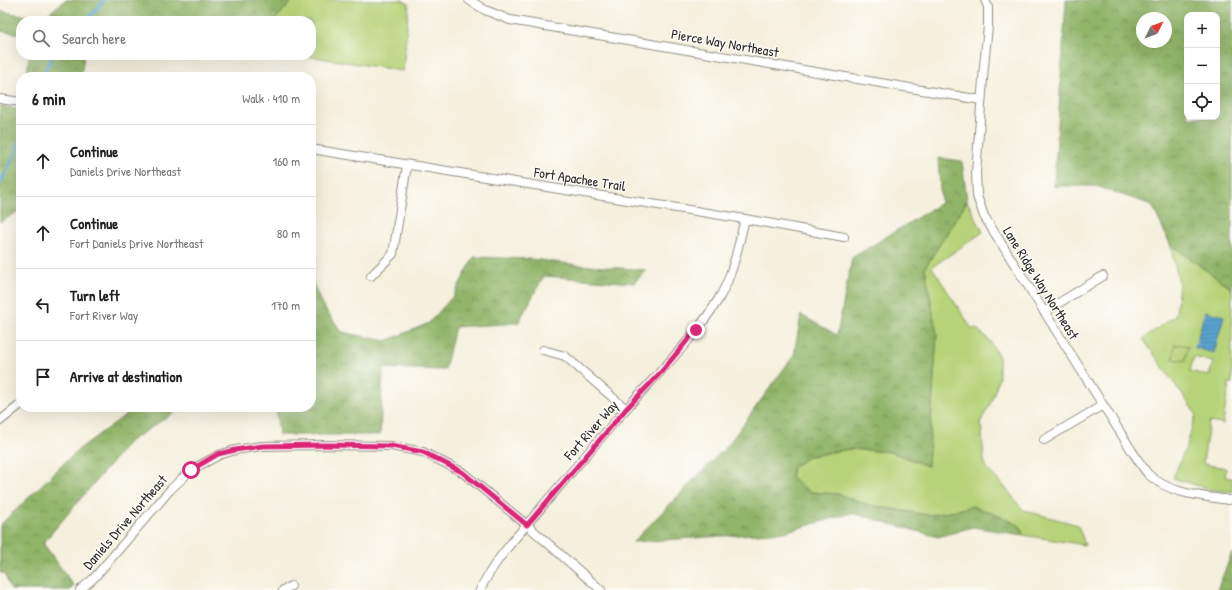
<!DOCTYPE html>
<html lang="en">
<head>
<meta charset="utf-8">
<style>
  body { margin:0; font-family:"Patrick Hand",sans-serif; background:#f6f6f6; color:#222 }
  .controls { position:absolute; right:12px; top:12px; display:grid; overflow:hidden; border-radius:8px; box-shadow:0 4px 16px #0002 }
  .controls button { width:36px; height:36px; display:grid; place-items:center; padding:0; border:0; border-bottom:1px solid #e0e0e0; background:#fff; color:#222; font:20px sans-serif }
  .compass { position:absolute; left:1136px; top:12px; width:36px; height:36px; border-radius:50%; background:#fff; box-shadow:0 4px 16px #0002; rotate:48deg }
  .stop { position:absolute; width:12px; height:12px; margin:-9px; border:3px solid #db2777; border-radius:50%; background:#fff }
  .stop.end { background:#db2777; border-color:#fff; box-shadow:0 1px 4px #0008 }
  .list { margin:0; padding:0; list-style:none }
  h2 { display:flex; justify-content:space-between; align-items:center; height:52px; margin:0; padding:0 16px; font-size:17px }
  h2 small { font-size:13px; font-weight:400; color:#767676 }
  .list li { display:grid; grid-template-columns:26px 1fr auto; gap:12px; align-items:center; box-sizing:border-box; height:72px; padding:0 16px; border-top:1px solid #e0e0e0 }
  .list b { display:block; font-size:15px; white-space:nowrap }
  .list p { margin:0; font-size:13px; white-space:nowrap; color:#767676 }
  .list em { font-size:13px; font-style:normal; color:#767676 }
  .icon { flex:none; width:22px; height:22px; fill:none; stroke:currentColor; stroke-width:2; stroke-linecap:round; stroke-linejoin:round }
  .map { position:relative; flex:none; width:1232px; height:590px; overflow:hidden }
  .search { position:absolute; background:#fff; box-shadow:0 4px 16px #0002; left:16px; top:16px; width:300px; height:44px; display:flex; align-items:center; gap:10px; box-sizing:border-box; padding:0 14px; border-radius:16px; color:#767676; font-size:15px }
  .panel { position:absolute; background:#fff; box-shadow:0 4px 16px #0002; left:16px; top:72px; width:300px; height:340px; border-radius:16px }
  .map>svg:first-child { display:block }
  .grass { fill:#b7d379; stroke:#717f52; fill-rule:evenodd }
  .forest { fill:url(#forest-crowns); stroke:#5e704a; fill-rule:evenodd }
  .park { fill:url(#park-dots); stroke:#717f52 }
  .water { fill:url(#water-rules); stroke:#42677e }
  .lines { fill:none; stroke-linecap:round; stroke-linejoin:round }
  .stream { stroke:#5aa3d1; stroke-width:3 }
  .street-casing { stroke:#908e84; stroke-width:10 }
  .street { stroke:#fff; stroke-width:8 }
  .route { stroke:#db2777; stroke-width:5 }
  .labels { text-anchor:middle; stroke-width:3; stroke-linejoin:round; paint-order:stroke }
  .street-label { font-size:14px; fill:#2b2b2b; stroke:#fdfcf7 }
</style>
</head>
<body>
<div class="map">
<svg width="1232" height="590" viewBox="0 0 1232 590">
  <defs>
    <pattern id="forest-crowns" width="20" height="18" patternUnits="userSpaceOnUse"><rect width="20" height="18" fill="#91b569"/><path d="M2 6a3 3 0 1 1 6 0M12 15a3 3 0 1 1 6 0" fill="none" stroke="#779357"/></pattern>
    <pattern id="park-dots" width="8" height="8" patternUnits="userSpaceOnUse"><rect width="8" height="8" fill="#b7d379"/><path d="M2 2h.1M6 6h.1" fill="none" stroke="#9eb569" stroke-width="1.8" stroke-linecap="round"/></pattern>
    <pattern id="water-rules" width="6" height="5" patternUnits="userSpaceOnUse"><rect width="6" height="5" fill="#5aa3d1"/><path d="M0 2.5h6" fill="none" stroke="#4b85aa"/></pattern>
  </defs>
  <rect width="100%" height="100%" fill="#fdfcf7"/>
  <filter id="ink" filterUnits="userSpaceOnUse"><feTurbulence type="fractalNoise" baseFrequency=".025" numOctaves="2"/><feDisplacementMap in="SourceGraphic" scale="8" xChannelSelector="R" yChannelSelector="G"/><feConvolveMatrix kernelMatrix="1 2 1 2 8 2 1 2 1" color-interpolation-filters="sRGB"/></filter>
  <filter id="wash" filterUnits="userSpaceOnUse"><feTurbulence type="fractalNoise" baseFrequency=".012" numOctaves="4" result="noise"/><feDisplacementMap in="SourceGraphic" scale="16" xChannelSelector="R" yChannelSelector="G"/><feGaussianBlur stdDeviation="0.9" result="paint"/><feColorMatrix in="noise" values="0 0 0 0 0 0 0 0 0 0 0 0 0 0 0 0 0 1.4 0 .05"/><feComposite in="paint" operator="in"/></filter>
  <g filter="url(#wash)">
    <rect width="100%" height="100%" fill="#f5f0dd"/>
    <g class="grass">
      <path d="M 293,0 L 402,0 L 409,4 L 403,71 L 301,55 L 311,55 L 311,21 L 274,21 Z"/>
      <path d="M 967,201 L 983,232 L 932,267 L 972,329 L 976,328 L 990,341 L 999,357 L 999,378 L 991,402 L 981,421 L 984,460 L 988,470 L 1003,485 L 1023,510 L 1078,525 L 1085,545 L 1023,535 L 1020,526 L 972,506 L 951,512 L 928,515 L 868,505 L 838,494 L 810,492 L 791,479 L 793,467 L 810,456 L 849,449 L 892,452 L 927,466 L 937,335 L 925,268 Z"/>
      <path d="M 1170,244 L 1232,289 L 1232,383 L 1229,383 L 1223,424 L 1209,422 L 1203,464 L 1226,468 L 1225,477 L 1232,478 L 1232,492 L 1212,490 L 1173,478 L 1187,445 L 1196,414 L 1143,339 L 1176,315 L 1179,283 ZM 1194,357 L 1213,362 L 1209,376 L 1190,371 Z"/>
    </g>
    <g class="forest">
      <path d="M 65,0 L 293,0 L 274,21 L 21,21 L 21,34 L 0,31 L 0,11 L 42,19 Z"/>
      <path d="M 1066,0 L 1232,0 L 1232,289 L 1170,244 L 1152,205 L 1096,186 L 1054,186 ZM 1187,15 L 1217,15 L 1217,117 L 1187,117 ZM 1142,18 L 1166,18 L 1166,42 L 1142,42 Z"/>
      <path d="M 29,55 L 84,55 L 81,77 L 27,77 Z"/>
      <path d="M 0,106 L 21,110 L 21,210 L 0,222 Z"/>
      <path d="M 938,158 L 962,161 L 967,201 L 925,268 L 937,335 L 928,466 L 891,452 L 849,449 L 810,456 L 793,467 L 791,478 L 810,492 L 838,494 L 868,505 L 928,515 L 951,512 L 972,506 L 1000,516 L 1020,526 L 1023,535 L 973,527 L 938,537 L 852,513 L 784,532 L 633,542 L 728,445 L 794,355 L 801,315 L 837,335 L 852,258 L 941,203 Z"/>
      <path d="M 474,257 L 531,259 L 578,265 L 646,270 L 634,283 L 544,276 L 518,323 L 455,327 L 445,370 L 383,368 L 380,435 L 279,435 L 276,407 L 311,407 L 311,278 L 322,305 L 342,332 L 386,341 L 429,323 L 454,295 Z"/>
      <path d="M 136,407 L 183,407 L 130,441 L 43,543 L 74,586 L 70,590 L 11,590 L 4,573 L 0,573 L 0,525 L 78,450 Z"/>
      <path d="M 1232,553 L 1232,590 L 1217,590 Z"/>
    </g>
    <path class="park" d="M 1175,344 L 1188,346 L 1185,361 L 1173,359 Z"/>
    <path class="water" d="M 1205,311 L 1224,316 L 1214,353 L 1195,348 Z"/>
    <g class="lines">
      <g class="stream">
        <path d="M 86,21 L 104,0"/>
        <path d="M 41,77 L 54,55"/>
        <path d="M 0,184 L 13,158 L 21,136"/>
      </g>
    </g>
  </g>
  <g filter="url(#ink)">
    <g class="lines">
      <g class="street-casing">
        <g id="street">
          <path d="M 469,0 L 485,10 L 510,20 L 981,100"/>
          <path d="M 985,0 L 988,7 L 988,26 L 984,66 L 976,173 L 977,196 L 984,216 L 1132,451 C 1137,458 1142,467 1148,474 C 1169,494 1202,496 1229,500"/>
          <path d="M 0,99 L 21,102"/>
          <path d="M 311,149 L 745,219 L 844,237"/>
          <path d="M 371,276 L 393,254 L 407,165"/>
          <path d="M 1044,312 L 1103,276"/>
          <path d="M 543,350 L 565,356 L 626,409"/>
          <path d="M 0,421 L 21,404"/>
          <path d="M 1044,440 L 1103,405"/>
          <path d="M 80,590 L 94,578 L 170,490 L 191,470 L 219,455 L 235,450 L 262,446 L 326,445 L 391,446 L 423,452 L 462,472 L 527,525 L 601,590"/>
          <path d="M 283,590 L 291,586"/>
          <path d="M 480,590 C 495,558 523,530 545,503 C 572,472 599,439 626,409 C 658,373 693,340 718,300 C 733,276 738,246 745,219"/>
        </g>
      </g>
      <use href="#street" class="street"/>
    </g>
  </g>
  <g class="lines" filter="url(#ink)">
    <path class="route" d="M 191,470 L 218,454 L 235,450 L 262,446 L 326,445 L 391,446 L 423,452 L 462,472 L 527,525 L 626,409 L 662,371 L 696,330"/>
  </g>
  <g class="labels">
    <g class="street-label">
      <text transform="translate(725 43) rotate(10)" y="5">Pierce Way Northeast</text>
      <text transform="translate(580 179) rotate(9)" y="5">Fort Apachee Trail</text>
      <text transform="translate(1041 283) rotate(58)" y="5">Lane Ridge Way Northeast</text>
      <text transform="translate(591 430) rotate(-49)" y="5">Fort River Way</text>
      <text transform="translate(125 522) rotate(-49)" y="5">Daniels Drive Northeast</text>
    </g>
  </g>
</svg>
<div class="controls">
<button>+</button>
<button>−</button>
<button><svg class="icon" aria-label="locate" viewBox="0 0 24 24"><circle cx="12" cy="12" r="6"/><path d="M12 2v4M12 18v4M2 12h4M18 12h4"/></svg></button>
</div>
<svg class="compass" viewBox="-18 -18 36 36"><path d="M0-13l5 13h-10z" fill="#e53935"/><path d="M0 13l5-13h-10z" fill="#767676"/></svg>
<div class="stop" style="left:191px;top:470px"></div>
<div class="stop end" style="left:696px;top:330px"></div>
<div class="search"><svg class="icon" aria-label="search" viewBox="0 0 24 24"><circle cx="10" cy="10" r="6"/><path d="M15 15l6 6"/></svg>Search here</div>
<section class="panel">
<h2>6 min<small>Walk · 410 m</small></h2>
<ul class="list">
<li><svg class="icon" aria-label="ahead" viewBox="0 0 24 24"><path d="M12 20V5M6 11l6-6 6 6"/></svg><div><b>Continue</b><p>Daniels Drive Northeast</p></div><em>160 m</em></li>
<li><svg class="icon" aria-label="ahead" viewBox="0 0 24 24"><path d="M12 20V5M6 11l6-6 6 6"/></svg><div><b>Continue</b><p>Fort Daniels Drive Northeast</p></div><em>80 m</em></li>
<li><svg class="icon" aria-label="left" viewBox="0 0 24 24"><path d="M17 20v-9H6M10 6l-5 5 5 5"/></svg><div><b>Turn left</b><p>Fort River Way</p></div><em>170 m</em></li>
<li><svg class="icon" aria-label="arrive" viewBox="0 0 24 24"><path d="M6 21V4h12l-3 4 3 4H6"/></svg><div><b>Arrive at destination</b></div></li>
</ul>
</section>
</div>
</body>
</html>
